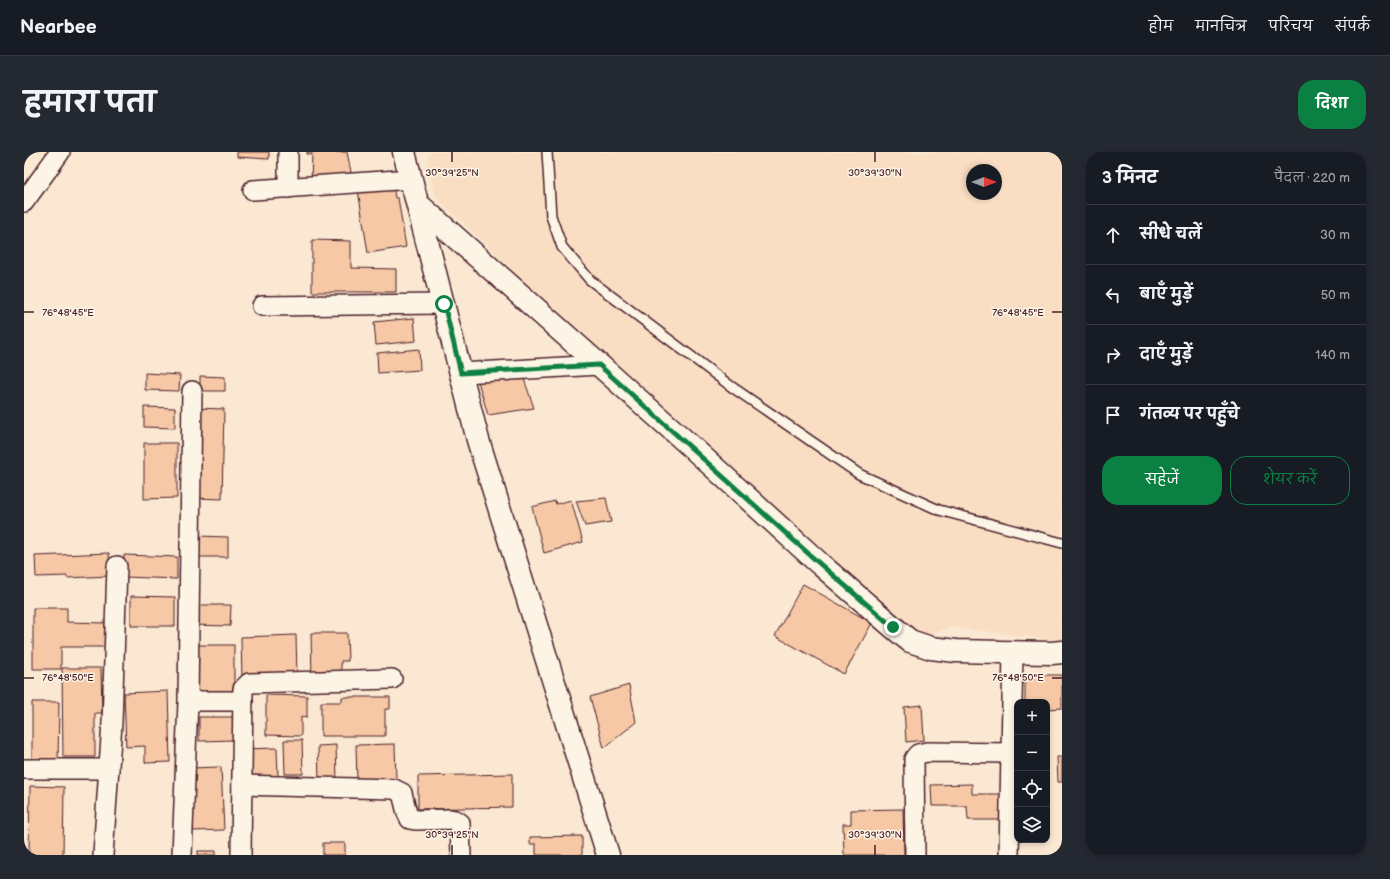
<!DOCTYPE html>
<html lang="hi">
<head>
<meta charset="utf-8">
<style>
  body { margin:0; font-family:"Balsamiq Sans","Playpen Sans Deva",sans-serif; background:#242831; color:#f1f3f6 }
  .controls { position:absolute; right:12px; bottom:12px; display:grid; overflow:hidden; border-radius:8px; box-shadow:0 2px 6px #0003 }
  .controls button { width:36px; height:36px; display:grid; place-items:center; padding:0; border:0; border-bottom:1px solid #363941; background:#171b24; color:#f1f3f6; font:20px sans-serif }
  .compass { position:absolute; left:942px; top:12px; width:36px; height:36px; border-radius:50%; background:#171b24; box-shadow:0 2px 6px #0003; rotate:90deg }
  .stop { position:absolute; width:12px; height:12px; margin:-9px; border:3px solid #0b8043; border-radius:50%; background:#fff }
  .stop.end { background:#0b8043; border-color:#fff; box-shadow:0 1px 4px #0008 }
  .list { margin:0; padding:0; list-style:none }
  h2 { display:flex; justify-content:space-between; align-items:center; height:52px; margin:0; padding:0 16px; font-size:17px }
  h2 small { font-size:13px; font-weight:400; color:#9ea1a6 }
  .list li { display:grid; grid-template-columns:26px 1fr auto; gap:12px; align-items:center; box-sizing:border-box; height:60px; padding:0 16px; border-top:1px solid #363941 }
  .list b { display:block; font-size:15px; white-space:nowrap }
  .list em { font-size:13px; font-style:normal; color:#9ea1a6 }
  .actions { display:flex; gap:8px; padding:12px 16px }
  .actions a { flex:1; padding:9px 0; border:1px solid #0b8043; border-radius:16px; text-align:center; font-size:14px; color:#0b8043 }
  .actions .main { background:#0b8043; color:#fff }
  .icon { flex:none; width:22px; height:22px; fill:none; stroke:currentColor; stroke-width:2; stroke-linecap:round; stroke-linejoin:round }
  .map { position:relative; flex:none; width:1038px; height:703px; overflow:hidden; border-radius:16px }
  header { display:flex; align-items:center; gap:24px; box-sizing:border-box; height:56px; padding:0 20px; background:#171b24; border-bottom:1px solid #363941 }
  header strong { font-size:19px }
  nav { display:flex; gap:22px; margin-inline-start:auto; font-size:14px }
  .intro { display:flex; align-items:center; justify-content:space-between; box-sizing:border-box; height:96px; padding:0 24px }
  h1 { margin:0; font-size:28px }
  .button { padding:10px 18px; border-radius:16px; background:#0b8043; color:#fff; font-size:14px; font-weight:700 }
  main { display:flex; gap:24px; padding:0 24px }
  aside { flex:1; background:#171b24; border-radius:16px; box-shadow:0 2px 6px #0003 }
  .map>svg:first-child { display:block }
  .built { fill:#f9dec4; fill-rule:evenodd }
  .building { fill:#f6c8a5; stroke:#4a1f2b }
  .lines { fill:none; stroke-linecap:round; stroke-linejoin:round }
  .lane-casing { stroke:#4a1f2b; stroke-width:12 }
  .street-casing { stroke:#4a1f2b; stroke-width:22 }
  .secondary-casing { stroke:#4a1f2b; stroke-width:25 }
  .lane { stroke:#fcf5e5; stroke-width:9 }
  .street { stroke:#fcf5e5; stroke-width:19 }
  .secondary { stroke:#fcf5e5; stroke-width:22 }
  .route { stroke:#0b8043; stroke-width:5 }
  .ticks { fill:none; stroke:#4a1f2b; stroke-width:1.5 }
  .ticks-label { font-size:10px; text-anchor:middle; fill:#4a1f2b; stroke:#fcf5e5; stroke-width:3; stroke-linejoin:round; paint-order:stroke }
</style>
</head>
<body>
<header>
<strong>Nearbee</strong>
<nav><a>होम</a><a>मानचित्र</a><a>परिचय</a><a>संपर्क</a></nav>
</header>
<div class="intro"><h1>हमारा पता</h1><a class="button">दिशा</a></div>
<main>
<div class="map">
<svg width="1038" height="703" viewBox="0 0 1038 703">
  <rect width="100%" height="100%" fill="#fae8d2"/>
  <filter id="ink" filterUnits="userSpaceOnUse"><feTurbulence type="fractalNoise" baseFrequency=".025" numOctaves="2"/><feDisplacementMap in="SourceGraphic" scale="8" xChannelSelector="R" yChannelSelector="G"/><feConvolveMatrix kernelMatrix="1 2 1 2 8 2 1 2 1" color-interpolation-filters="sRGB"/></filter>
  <g filter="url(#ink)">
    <path class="built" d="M 405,0 L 1038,0 L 1038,489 L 927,475 L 897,485 L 550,177 L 412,45 L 403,15 ZM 948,18 L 972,18 L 972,42 L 948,42 Z"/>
    <g class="building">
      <path d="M 213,0 L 245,0 L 245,7 L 213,5 Z"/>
      <path d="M 283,0 L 323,0 L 329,30 L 287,30 L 288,2 L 283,2 Z"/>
      <path d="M 369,33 L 371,46 L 374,46 L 382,95 L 344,101 L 334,38 Z"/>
      <path d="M 288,88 L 327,89 L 327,116 L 372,117 L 372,140 L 288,140 Z"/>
      <path d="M 390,166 L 392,189 L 352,193 L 350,170 Z"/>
      <path d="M 395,197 L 396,218 L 354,221 L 353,201 Z"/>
      <path d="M 121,221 L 156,223 L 155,239 L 121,238 Z"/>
      <path d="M 176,224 L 201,225 L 201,239 L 176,239 Z"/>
      <path d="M 453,226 L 500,227 L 510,256 L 464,263 Z"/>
      <path d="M 120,255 L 151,256 L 151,276 L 120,275 Z"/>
      <path d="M 171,256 L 200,257 L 198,347 L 170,346 Z"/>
      <path d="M 120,291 L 153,291 L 153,346 L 120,347 Z"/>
      <path d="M 582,346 L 587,370 L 561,374 L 552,349 Z"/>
      <path d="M 547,348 L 559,390 L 520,401 L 508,355 L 531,349 L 532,352 Z"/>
      <path d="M 174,384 L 204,385 L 204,405 L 174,405 Z"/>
      <path d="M 85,401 L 86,424 L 43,426 L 43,424 L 12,425 L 11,404 Z"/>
      <path d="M 100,403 L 153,405 L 153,427 L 100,425 Z"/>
      <path d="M 779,432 L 848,471 L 820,522 L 751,484 Z"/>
      <path d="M 107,444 L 151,445 L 151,474 L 107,474 Z"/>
      <path d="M 168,453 L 207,453 L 206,474 L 168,473 Z"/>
      <path d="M 9,456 L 43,456 L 43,470 L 82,471 L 82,495 L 37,495 L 37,517 L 9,517 Z"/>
      <path d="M 287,481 L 323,481 L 324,509 L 317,509 L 317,524 L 288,525 Z"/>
      <path d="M 272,483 L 273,524 L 218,526 L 217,485 Z"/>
      <rect x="170" y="493" width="40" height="48"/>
      <path d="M 38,516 L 77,516 L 78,561 L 71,561 L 71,605 L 39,605 Z"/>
      <path d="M 1001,523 L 1038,523 L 1038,556 L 1023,557 L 1023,550 L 1001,550 Z"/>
      <path d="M 605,533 L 612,570 L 580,596 L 566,545 Z"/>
      <path d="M 144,539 L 146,610 L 121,611 L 121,594 L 102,595 L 100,541 Z"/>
      <path d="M 242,543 L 283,544 L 283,565 L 277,564 L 277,584 L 242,583 Z"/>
      <path d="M 318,545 L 366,545 L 366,557 L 361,557 L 361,584 L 297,584 L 297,550 L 318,550 Z"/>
      <path d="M 8,550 L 35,550 L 34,613 L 8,613 Z"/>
      <path d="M 898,553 L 900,588 L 882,590 L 880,555 Z"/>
      <path d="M 175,565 L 211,565 L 211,588 L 175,589 Z"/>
      <path d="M 260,588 L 278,588 L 279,622 L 261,622 Z"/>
      <path d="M 371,592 L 372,629 L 333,630 L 332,593 Z"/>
      <path d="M 312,593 L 313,628 L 295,628 L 294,594 Z"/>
      <path d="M 253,596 L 254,624 L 220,625 L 220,597 Z"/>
      <path d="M 1033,605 L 1038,605 L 1038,630 L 1034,630 Z"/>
      <path d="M 197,615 L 200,678 L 168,679 L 166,616 Z"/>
      <path d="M 488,622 L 488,655 L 394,657 L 394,624 Z"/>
      <path d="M 948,632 L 948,642 L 979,642 L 979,668 L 944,668 L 943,654 L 908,654 L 907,633 Z"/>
      <path d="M 6,634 L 40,635 L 39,703 L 5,703 Z"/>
      <path d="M 879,657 L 880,703 L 820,703 L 819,672 L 827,672 L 827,658 Z"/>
      <path d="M 558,684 L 558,703 L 512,703 L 512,692 L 506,692 L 506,685 Z"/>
      <rect x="299" y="691" width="22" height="12"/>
      <rect x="174" y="699" width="18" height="4"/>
    </g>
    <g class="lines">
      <g class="lane-casing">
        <path id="lane" d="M 523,0 L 527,64 L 538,95 L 566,128 L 708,235 L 835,322 L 915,358 L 1038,391"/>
      </g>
      <g class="street-casing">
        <g id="street">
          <path d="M 264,36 L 264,0"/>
          <path d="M 229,38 L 388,27"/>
          <path d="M 0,50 L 36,0"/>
          <path d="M 238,154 L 420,152"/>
          <path d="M 437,221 L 575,213"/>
          <path d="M 164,549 L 219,549"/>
          <path d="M 0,617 L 85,617"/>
          <path d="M 218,633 L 370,637 L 378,641 L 383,661 L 386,667 L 393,668 L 426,667 L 431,668 L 436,671 L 437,703"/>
          <path d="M 79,703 L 88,571 L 93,414"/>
          <path d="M 158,703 L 164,549 L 168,239"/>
          <path d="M 217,703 L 219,537 L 225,531 L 368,527"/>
          <path d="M 891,703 L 890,607 L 894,602 L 903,600 L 988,601"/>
          <path d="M 985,703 L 989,500"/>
        </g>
      </g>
      <g class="secondary-casing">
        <g id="secondary">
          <path d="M 380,0 L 454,288 L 584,703"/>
          <path d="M 394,52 L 671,298 L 796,412 L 869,475 L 886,489 L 907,496 L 932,499 L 1028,501 L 1038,500"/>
        </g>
      </g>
      <use href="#lane" class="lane"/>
      <use href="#street" class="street"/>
      <use href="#secondary" class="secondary"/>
    </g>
  </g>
  <g class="lines" filter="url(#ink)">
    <path class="route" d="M 420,152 L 437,221 L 575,213 L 796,412 L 869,475"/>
  </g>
  <path class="ticks" d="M 428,0 L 428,10M 851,0 L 851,10M 0,160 L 10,160M 1028,160 L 1038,160M 0,526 L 10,526M 1028,526 L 1038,526M 428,693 L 428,703M 851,693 L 851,703"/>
  <g class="ticks-label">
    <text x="428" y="24">30°39'25"N</text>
    <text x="851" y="24">30°39'30"N</text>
    <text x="994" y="164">76°48'45"E</text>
    <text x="44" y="164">76°48'45"E</text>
    <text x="994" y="529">76°48'50"E</text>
    <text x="44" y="529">76°48'50"E</text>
    <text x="428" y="686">30°39'25"N</text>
    <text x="851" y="686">30°39'30"N</text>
  </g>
</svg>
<div class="controls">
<button>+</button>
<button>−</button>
<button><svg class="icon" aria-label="locate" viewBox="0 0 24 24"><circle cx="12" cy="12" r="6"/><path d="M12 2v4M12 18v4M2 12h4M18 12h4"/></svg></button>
<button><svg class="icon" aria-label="layers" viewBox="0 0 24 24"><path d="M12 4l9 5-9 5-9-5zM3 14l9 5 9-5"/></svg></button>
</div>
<svg class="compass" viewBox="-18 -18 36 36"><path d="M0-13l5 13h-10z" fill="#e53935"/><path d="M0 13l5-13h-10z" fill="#9ea1a6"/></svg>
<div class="stop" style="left:420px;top:152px"></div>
<div class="stop end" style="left:869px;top:475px"></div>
</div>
<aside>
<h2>3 मिनट<small>पैदल · 220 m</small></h2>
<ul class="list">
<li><svg class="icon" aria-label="ahead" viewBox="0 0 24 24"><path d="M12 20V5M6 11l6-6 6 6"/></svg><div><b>सीधे चलें</b></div><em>30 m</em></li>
<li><svg class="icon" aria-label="left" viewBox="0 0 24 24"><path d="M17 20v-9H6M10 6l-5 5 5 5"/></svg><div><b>बाएँ मुड़ें</b></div><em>50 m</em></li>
<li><svg class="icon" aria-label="right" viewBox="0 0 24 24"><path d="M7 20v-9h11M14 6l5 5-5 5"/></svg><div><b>दाएँ मुड़ें</b></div><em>140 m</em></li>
<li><svg class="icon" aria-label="arrive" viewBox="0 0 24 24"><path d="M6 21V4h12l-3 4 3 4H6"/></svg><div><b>गंतव्य पर पहुँचे</b></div></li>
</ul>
<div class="actions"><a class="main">सहेजें</a><a>शेयर करें</a></div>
</aside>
</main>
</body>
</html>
